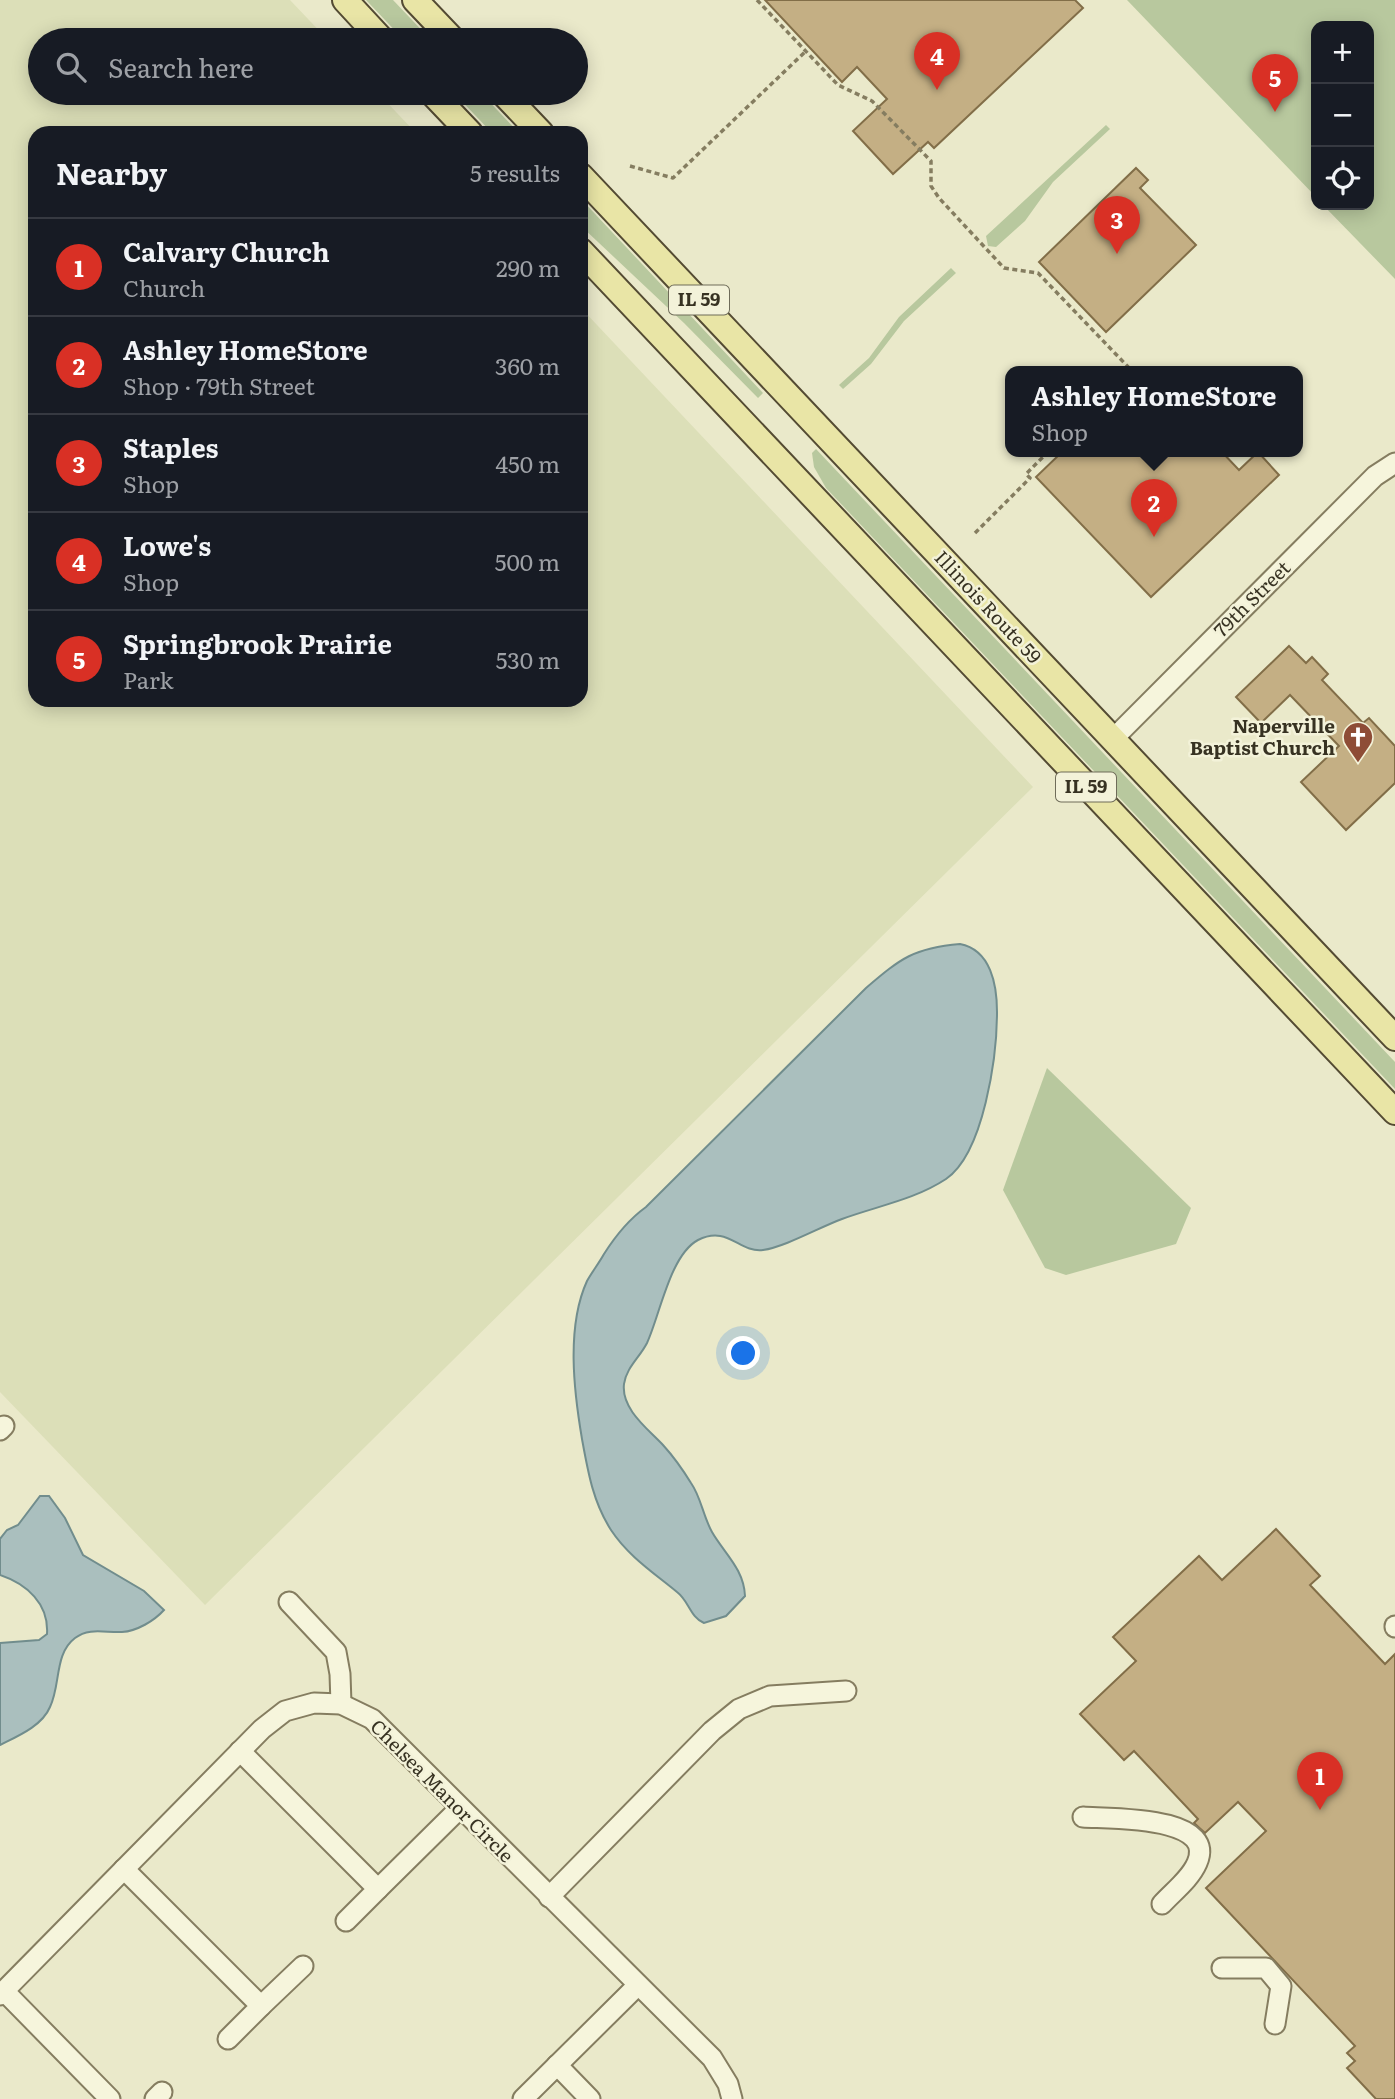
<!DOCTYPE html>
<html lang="en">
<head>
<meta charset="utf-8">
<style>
  body { margin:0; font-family:Literata,serif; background:#242831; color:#f1f3f6 }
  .controls { position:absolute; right:21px; top:21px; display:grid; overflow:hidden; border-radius:14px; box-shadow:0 4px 18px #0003 }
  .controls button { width:63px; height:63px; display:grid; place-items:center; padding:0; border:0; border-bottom:2px solid #363941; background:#171b24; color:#f1f3f6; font:35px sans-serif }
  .you { position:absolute; left:744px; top:1354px; width:24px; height:24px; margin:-18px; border:5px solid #fff; border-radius:50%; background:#1a73e8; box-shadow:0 0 0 10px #1a73e833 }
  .badge { display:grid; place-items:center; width:46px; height:46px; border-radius:50%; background:#d93025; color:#fff; font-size:23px; font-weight:700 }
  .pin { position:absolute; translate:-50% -58px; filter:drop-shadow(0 2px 4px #0008) }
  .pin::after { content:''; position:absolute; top:37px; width:24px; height:21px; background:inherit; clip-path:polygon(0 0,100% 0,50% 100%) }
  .popup { position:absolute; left:1005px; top:366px; width:298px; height:91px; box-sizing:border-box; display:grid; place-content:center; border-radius:14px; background:#171b24; filter:drop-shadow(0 2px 5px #0005); font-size:23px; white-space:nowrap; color:#9ea1a6 }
  .popup b { font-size:26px; color:#f1f3f6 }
  .popup::after { content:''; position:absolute; left:50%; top:100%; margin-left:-14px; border:14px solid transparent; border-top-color:#171b24 }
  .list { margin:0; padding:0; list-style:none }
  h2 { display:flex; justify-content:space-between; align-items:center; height:91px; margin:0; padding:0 28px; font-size:30px }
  h2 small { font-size:23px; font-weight:400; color:#9ea1a6 }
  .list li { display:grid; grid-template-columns:46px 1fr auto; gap:21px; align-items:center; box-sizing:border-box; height:98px; padding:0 28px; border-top:2px solid #363941 }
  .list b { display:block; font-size:26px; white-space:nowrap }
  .list p { margin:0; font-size:23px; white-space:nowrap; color:#9ea1a6 }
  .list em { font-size:23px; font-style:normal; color:#9ea1a6 }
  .icon { flex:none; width:38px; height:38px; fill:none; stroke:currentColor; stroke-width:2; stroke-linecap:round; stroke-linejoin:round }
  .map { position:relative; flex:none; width:1395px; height:2099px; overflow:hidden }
  .search { position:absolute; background:#171b24; box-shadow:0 4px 18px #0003; left:28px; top:28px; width:560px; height:77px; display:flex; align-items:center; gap:18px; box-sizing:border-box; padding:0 24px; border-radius:38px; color:#9ea1a6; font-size:26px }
  .panel { position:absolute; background:#171b24; box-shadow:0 4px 18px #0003; left:28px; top:126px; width:560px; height:581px; border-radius:21px }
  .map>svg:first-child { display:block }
  .farmland { fill:#dcdfb8 }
  .green { fill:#b8c89e }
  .water { fill:#aabfbe; stroke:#718d8d; stroke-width:2 }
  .building { fill:#c4af84; stroke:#826e48; stroke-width:2 }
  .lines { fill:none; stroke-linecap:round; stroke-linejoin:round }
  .minor-casing { stroke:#857d60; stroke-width:23 }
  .major-casing { stroke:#544b33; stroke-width:28 }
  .path { stroke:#857d60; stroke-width:3.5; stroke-dasharray:5 3.5; stroke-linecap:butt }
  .minor { stroke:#f6f5dc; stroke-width:19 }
  .major { stroke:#e9e5a6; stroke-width:24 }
  .labels { text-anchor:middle; stroke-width:5; stroke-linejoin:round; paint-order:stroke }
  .shield { fill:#f3f2d9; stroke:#6f6c59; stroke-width:2 }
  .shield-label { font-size:18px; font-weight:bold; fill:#373222 }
  .street-label { font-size:19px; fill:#373222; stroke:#f3f2d9 }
  .poi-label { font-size:19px; font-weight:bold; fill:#373222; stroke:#f3f2d9; text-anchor:end }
</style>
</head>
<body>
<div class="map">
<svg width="1395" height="2099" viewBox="0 0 1395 2099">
  <rect width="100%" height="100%" fill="#eae9ca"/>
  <path class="farmland" d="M 0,0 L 290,0 L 328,40 L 40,40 L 40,93 L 378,93 L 416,133 L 35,133 L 35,700 L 581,700 L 581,308 L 1033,787 L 205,1605 L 0,1392 Z"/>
  <g class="green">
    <path d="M 366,0 L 393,0 L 431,40 L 404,40 Z"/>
    <path d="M 1127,0 L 1395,0 L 1395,279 L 1323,205 L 1369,205 L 1369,26 L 1316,26 L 1316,197 Z"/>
    <path d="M 454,93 L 481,93 L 519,133 L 492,133 Z"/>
    <path d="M 1106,125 L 1110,129 L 1053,182 L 1025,221 L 996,247 L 988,246 L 986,236 Z"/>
    <path d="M 581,199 L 763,393 L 758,398 L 684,323 L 581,226 Z"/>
    <path d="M 951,268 L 956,273 L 904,321 L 871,364 L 843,389 L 839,385 L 869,358 L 899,317 Z"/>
    <path d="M 816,449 L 1395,1062 L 1395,1089 L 826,488 L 814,467 L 812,453 Z"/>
    <path d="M 1047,1068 L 1191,1208 L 1176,1244 L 1066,1275 L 1045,1268 L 1003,1190 Z"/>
  </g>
  <g class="water">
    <path d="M 960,944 C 991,950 997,985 997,1012 C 997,1056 984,1153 946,1179 C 914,1200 877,1206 842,1219 C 820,1227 785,1247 763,1250 C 739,1253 728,1225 698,1240 C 670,1255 660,1315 647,1343 C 640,1357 626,1368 624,1384 C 621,1409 648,1429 663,1445 C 673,1456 683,1470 691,1483 C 701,1497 703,1516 712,1532 C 724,1553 744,1569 745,1596 L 726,1616 L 704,1623 C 690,1617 689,1601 677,1592 C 654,1573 628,1556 611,1530 C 593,1502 588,1472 582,1439 C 574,1392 566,1327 587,1281 C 592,1272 599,1263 604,1254 C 616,1235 628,1220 646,1207 L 866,988 C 901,958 914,948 960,944 Z"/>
    <path d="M 40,1496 L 49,1496 L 65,1518 L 83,1555 L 144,1591 L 164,1610 C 154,1621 137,1631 122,1632 C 106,1633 89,1627 75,1638 C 54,1654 61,1684 50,1707 C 42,1726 18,1736 0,1745 L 0,1643 L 39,1640 L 47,1634 C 49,1604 27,1584 0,1575 L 0,1539 L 7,1530 L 18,1525 Z"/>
  </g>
  <g class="building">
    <path d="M 765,0 L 1075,0 L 1083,8 L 934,148 L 928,142 L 893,174 L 853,131 L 887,99 L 857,67 L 842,82 Z"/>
    <path d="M 1136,168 L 1148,180 L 1140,188 L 1196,245 L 1106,332 L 1039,262 Z"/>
    <path d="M 1063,451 L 1221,451 L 1239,470 L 1258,452 L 1279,475 L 1151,597 L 1036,477 Z"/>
    <path d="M 1289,646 L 1306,663 L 1312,657 L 1328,674 L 1322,680 L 1363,723 L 1369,718 L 1395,746 L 1395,783 L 1346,830 L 1301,782 L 1339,746 L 1290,695 L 1261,723 L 1236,697 Z"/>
    <path d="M 1276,1529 L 1320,1576 L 1310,1585 L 1385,1664 L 1395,1654 L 1395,2099 L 1376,2099 L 1347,2068 L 1355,2061 L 1347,2053 L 1355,2046 L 1206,1888 L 1266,1831 L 1238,1802 L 1205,1833 L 1194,1823 L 1198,1819 L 1134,1751 L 1124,1760 L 1080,1714 L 1136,1661 L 1113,1637 L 1199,1556 L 1222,1580 Z"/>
  </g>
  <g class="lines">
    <g class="minor-casing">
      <g id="minor">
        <path d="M 1112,740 L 1375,476 L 1395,463"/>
        <path d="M 0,1430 L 4,1426"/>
        <path d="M 289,1602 L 336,1652 L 340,1674 L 341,1704"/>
        <path d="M 1395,1626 L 1395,1627"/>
        <path d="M 240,1751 L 378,1889 L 346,1921"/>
        <path d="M 1083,1817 C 1108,1819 1218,1815 1197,1863 C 1190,1879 1174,1891 1162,1904"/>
        <path d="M 124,1869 L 261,2006 L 228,2039"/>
        <path d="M 378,1889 L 460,1808"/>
        <path d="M 549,1897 L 712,1731 L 739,1709 L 770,1696 L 846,1691"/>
        <path d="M 1222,1968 L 1266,1968 L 1281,1986 L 1275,2024"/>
        <path d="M 4,1991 L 110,2099"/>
        <path d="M 0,1995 L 262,1729 L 285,1711 L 314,1703 L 341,1704 L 372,1719 L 712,2058 L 728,2084 L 732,2099"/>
        <path d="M 261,2006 L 303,1966"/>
        <path d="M 557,2065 L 590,2099"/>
        <path d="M 155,2099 L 162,2092"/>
        <path d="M 523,2099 L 638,1985"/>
      </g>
    </g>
    <g class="major-casing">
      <g id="major">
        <path d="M 345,0 L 382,40"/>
        <path d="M 415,0 L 453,40"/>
        <path d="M 432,93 L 470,133"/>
        <path d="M 503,93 L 541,133"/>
        <path d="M 581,176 L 1395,1038"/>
        <path d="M 581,251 L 1395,1112"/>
      </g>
    </g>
    <g class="path">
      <path d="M 757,0 L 838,85 L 872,101 L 931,161 L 931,186 L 939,198 L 1004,268 L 1038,273 L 1132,371"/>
      <path d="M 630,166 L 673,178 L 806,51"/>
      <path d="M 975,533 L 1030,478 L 1026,474 L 1049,451"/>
    </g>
    <use href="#minor" class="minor"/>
    <use href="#major" class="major"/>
  </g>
  <defs>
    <g id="church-pin" transform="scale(1.575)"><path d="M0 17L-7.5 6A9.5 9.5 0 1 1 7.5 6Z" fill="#8e4c36" stroke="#f3f2d9"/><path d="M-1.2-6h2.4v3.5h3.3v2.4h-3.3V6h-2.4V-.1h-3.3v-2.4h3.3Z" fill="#fff"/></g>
  </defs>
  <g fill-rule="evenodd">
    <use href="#church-pin" x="1358" y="737"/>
  </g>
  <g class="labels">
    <g class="shield">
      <rect x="669" y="285.5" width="60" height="29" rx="5"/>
      <rect x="1056" y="772.5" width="60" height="29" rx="5"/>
    </g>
    <g class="shield-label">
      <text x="699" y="306">IL 59</text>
      <text x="1086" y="793">IL 59</text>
    </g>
    <g class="street-label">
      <text transform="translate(1252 599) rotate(-45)" y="7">79th Street</text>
      <text transform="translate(988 607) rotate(47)" y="7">Illinois Route 59</text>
      <text transform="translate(442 1791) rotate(45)" y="7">Chelsea Manor Circle</text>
    </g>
    <g class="poi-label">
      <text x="1335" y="733">Naperville<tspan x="1335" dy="22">Baptist Church</tspan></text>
    </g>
  </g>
</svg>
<div class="controls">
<button>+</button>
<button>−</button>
<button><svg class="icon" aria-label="locate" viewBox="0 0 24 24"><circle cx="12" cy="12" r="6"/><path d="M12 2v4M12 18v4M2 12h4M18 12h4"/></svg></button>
</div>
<div class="you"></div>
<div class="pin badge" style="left:1320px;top:1810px">1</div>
<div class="pin badge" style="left:1154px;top:537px">2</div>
<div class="popup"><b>Ashley HomeStore</b>Shop</div>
<div class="pin badge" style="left:1117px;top:254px">3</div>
<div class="pin badge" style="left:937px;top:90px">4</div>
<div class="pin badge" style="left:1275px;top:112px">5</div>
<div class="search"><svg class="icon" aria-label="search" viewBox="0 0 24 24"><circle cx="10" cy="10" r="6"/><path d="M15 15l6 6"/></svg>Search here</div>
<section class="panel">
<h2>Nearby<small>5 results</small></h2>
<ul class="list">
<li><span class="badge">1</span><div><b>Calvary Church</b><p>Church</p></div><em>290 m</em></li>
<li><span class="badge">2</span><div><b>Ashley HomeStore</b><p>Shop · 79th Street</p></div><em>360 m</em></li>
<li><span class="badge">3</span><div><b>Staples</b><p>Shop</p></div><em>450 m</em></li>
<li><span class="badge">4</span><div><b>Lowe's</b><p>Shop</p></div><em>500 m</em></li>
<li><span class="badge">5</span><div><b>Springbrook Prairie</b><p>Park</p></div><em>530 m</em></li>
</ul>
</section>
</div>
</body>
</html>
